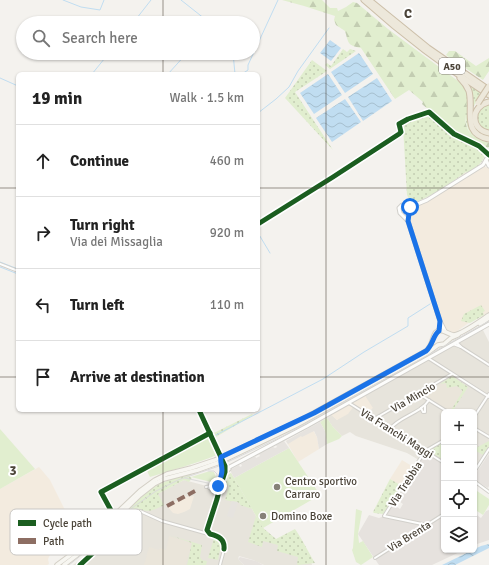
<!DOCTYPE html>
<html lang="en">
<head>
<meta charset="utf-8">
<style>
  body { margin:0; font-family:Signika,sans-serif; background:#f6f6f6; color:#222 }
  .controls { position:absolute; right:12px; bottom:12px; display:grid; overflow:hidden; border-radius:6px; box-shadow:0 1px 3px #0004 }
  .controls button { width:36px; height:36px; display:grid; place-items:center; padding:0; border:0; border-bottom:1px solid #e0e0e0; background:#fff; color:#222; font:20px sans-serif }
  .stop { position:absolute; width:12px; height:12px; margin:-9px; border:3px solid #1a73e8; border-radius:50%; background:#fff }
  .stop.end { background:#1a73e8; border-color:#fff; box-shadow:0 1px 4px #0008 }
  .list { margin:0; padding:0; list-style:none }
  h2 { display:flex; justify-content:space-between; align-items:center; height:52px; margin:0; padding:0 16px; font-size:17px }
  h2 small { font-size:13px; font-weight:400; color:#767676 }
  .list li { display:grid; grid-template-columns:26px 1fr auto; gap:12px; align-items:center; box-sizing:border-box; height:72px; padding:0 16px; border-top:1px solid #e0e0e0 }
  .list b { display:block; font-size:15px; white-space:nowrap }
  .list p { margin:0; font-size:13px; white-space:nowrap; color:#767676 }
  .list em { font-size:13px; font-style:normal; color:#767676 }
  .icon { flex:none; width:22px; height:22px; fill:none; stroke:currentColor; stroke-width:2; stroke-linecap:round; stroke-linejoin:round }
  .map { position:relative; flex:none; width:489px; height:565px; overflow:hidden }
  .search { position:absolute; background:#fff; box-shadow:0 1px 3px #0004; left:16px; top:16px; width:244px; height:44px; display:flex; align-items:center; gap:10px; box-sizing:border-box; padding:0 14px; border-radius:22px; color:#767676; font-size:15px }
  .panel { position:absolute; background:#fff; box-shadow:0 1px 3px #0004; left:16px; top:72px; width:244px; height:340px; border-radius:6px }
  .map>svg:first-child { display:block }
  .residential { fill:#e7e4dc }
  .commercial { fill:#f3ebdf }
  .industrial { fill:#e6e2de }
  .education { fill:#eae5da }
  .grass { fill:url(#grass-dots) }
  .forest { fill:url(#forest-firs) }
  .garden { fill:#e1eecf }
  .parking { fill:#e6e3df }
  .water { fill:url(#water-waves) }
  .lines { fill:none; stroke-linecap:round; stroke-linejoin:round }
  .stream { stroke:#c0ddf1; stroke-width:1 }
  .minor-casing { stroke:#d2d0cb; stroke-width:4 }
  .tertiary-casing { stroke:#d2d0cb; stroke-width:5 }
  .secondary-casing { stroke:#d3cfc5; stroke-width:5.5 }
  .motorway-casing { stroke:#ccbfa9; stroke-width:7 }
  .minor { stroke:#fdfdfc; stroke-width:2 }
  .tertiary { stroke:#fdfdfc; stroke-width:3 }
  .secondary { stroke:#f7f6f1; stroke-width:3.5 }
  .motorway { stroke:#ede8db; stroke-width:5 }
  .tram { stroke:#dbdbda; stroke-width:1 }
  .motorway-bridge-casing { stroke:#ccbfa9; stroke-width:7; stroke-linecap:butt }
  .motorway-bridge { stroke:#ede8db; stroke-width:5 }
  .quiet { stroke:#8d6e63; stroke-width:4; stroke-dasharray:8 4; stroke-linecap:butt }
  .cycleway-casing { stroke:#fff; stroke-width:8 }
  .cycleway { stroke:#1b5e20; stroke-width:5 }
  .route { stroke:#1a73e8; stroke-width:5 }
  .grid { fill:none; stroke:#4b4439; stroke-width:1; stroke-opacity:0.55 }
  .poi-dot { fill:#868178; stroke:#fff; stroke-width:1.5 }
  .labels { text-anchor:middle; stroke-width:4; stroke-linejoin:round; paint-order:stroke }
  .shield { fill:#fff; stroke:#817c74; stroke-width:1 }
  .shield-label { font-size:10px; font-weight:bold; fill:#4b4439 }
  .street-label { font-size:11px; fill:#4b4439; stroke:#fff }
  .poi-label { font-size:11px; fill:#4b4439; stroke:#fff; text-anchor:start }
  .key { fill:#fff; stroke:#c9c7c4; stroke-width:1 }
  .key-label { font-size:11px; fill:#4b4439 }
  .grid-label { font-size:13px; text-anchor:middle; font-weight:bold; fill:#4b4439; stroke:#fff; stroke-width:4; stroke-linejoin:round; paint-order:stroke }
</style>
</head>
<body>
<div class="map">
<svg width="489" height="565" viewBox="0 0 489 565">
  <defs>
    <pattern id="grass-dots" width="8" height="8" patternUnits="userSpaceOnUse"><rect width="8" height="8" fill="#e1eecf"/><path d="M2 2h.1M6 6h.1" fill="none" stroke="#c3cdb2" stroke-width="1.8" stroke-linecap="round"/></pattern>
    <pattern id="forest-firs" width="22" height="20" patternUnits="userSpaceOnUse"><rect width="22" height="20" fill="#e1eecf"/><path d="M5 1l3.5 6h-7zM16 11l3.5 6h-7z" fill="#c3cdb2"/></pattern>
    <pattern id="water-waves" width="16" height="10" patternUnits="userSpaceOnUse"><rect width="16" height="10" fill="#c0ddf1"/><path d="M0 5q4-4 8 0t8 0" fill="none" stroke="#a6bfcf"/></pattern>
  </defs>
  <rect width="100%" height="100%" fill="#f4f2ee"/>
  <g class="residential">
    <path d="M 483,330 L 489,342 L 489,449 L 474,472 L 474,412 L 444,412 L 444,463 L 426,451 L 419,460 L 407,453 L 356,436 L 350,432 L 342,436 L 333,427 L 327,418 L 332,415 L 337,420 L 354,406 L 365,413 L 372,409 L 364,394 L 460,340 L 462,341 Z"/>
    <path d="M 231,473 L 263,528 L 276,539 L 311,562 L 312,565 L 264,565 L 253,560 L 239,556 L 238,559 L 244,565 L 73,565 L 84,557 L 135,509 L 150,498 L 184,480 L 218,489 L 223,479 Z"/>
  </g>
  <g class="commercial">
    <path d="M 482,166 L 489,168 L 489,312 L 470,322 L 456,332 L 453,333 L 447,332 L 443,327 L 409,216 L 412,208 L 456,183 L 456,179 L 466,172 L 469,175 Z"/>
    <path d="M 364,394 L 373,408 L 365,413 L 354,406 L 348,414 L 337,420 L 330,414 Z"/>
    <path d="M 311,427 L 317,437 L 319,449 L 298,462 L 286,441 Z"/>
    <path d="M 402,460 L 415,468 L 403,487 L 390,479 Z"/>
    <path d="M 39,467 L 50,480 L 81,542 L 66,554 L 59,550 L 50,555 L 48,559 L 49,564 L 47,565 L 0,565 L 0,489 Z"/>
    <path d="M 186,496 L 187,497 L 194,496 L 190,509 L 184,512 L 178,514 L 173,513 L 167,506 Z"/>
  </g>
  <g class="industrial">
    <path d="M 425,453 L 444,465 L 444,513 L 427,524 L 387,515 L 392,504 L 400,509 L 403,504 L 396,499 Z"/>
    <path d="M 489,454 L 489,486 L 488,488 L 474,480 L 474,476 Z"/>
    <path d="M 489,510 L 489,540 L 474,545 L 474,513 L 481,518 L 486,511 Z"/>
    <path d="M 444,514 L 444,550 L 464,550 L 432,565 L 379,565 L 358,534 L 369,515 L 379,518 L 384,516 L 427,525 Z"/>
    <path d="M 240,557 L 256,561 L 263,565 L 244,565 L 238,559 Z"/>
  </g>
  <g class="education">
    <path d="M 446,383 L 457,386 L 463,392 L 450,412 L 424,396 L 424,394 L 440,384 Z"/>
    <path d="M 169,536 L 192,543 L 186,565 L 144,565 L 149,547 L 159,550 L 160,548 L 166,550 Z"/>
  </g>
  <g class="grass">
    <path d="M 343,49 L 347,52 L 350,49 L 356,51 L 330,69 L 325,65 L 327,63 L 331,66 Z"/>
    <path d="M 312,60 L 327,71 L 295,92 L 333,150 L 285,98 Z"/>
    <path d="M 466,83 L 482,93 L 472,109 Z"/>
    <path d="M 465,86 L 468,95 L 470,125 L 489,140 L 489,143 C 461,141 465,111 465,91 L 464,87 Z"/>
    <path d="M 489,103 L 489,132 C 481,130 471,118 478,110 C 480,107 486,105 489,103 Z"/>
    <path d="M 428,115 L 449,132 L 461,141 L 476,147 L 485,154 C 483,164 475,168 467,173 L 466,172 L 439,191 L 417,202 L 409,199 L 407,195 L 403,126 L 405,123 Z"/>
    <path d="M 481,305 L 485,311 L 483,312 L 484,315 L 470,323 L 461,321 L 464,314 Z"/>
    <path d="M 452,376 L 468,387 L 452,412 L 450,412 L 462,392 L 462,390 L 457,386 L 447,388 L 446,383 L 440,384 Z"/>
    <path d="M 252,414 L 253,415 L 216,437 L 214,433 Z"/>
    <path d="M 489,441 L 489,446 L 483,455 L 476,451 L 474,452 L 474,449 Z"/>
    <path d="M 442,443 L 444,445 L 444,460 L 430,452 L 430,450 Z"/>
    <path d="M 231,473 L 252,509 L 240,505 L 240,503 L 225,500 L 229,486 L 224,484 L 226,476 Z"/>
    <path d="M 190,474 L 190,477 L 192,478 L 189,482 L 184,480 L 158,494 L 164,505 C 152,511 149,513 137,508 L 127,517 L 126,517 L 125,513 C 148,489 157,482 190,474 Z"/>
    <path d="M 390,479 L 402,486 L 383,514 L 374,513 L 373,512 Z"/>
    <path d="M 256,516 L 263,528 L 276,539 L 295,529 C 303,540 308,552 315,563 L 298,565 L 297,564 L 298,557 L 277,551 L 278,545 L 263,541 L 262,547 L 248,542 Z"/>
    <path d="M 169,535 L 202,545 L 200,557 L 202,560 L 207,561 L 206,565 L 187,565 L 192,543 Z"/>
    <path d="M 214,538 L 219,541 L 221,545 L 218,560 L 208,558 Z"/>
  </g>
  <g class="forest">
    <path d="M 282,0 L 322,0 L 330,8 L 337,8 L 338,11 L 346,7 L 353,2 L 357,3 L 388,29 L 458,81 C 460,83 463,85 464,88 C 472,103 458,121 472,135 C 477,140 483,142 489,143 L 489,147 L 486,149 L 480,145 L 456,134 L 422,104 L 423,102 L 409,90 L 395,99 L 361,48 C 347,45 349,44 345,31 L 336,25 L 334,20 L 335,16 L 304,6 Z"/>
    <path d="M 449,51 L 455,51 L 476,66 L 489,58 L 489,71 L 483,80 L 446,55 Z"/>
  </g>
  <g class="garden">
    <path d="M 327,418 L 333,427 L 342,436 L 339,439 L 327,444 L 325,431 L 320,422 Z"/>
    <path d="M 0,429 L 35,469 L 0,489 Z"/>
    <path d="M 208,436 L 217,455 C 195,464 172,470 150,477 L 146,469 Z"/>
    <path d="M 289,448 L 320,495 L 263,528 L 234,478 Z"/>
    <path d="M 210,471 L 214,472 L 216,477 L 215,480 L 211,482 L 191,477 Z"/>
    <path d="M 474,489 L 489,499 L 489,505 L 483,515 L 474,509 Z"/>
    <path d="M 356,509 L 362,511 L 358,534 L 359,543 L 363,541 L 373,557 L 361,565 L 356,562 L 352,550 L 353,548 Z"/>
  </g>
  <g class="parking">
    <path d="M 320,422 L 325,431 L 327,444 L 319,449 L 317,437 L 314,431 L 302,437 L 301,436 L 288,444 L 286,441 Z"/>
    <path d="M 284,441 L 289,448 L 234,478 L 230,470 L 239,465 L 240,467 L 242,466 L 241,464 L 255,456 L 256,458 L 260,456 L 259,454 L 273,447 L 275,448 L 277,447 L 276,445 Z"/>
    <path d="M 232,501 L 238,502 L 233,518 L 227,516 Z"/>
  </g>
  <g class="water">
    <path d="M 330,40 L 341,48 L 331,61 L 320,53 Z"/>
    <path d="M 359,53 L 373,74 L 345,93 L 331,72 Z"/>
    <path d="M 328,74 L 342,95 L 314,114 L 300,93 Z"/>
    <path d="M 377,78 L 392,101 L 363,121 L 348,97 Z"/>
    <path d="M 345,99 L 361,122 L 332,142 L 316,118 Z"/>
    <path d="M 489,544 L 489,548 L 455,565 L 442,565 L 481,546 Z"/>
  </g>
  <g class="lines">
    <g class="stream">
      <path d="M 63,0 L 81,7 L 100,10 L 104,0"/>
      <path d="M 181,0 L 210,23"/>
      <path d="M 133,23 L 151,0"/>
      <path d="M 233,53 L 235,74"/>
      <path d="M 92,74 L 109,53"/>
      <path d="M 168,74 L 187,53"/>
      <path d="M 242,74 L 248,70 L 248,65 L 278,0"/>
      <path d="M 0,78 L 18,86"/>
      <path d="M 258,113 L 276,99 L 289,87 L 298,71 L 329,28"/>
      <path d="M 258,233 L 270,253"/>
      <path d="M 0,262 L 18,269"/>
      <path d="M 0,267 L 18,274"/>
      <path d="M 216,435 L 323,379 L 364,352 L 408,326 L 408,318 L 430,304"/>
    </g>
    <g class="minor-casing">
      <g id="minor">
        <path d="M 0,264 L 18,271"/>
        <path d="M 457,343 L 461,347 L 489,365"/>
        <path d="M 453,344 L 461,347"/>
        <path d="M 428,358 L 489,397"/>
        <path d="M 419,394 L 448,412"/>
        <path d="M 349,403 L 444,463"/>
        <path d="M 421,408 L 423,412 L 425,412 L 425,406"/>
        <path d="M 199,410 L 224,463 L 226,469"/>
        <path d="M 474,417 L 489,394"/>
        <path d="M 374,419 L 452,374"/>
        <path d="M 474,428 L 489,437"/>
        <path d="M 390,429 C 400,416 420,414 429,400"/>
        <path d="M 220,462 L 222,471"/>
        <path d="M 474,472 L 489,449"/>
        <path d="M 474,481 L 489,492"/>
        <path d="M 206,487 L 216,485"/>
        <path d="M 209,488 L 216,491 L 216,501"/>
        <path d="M 208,525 L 207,530 L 209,533"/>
        <path d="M 427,525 L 384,516 L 425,451 L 444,440"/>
        <path d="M 205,533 L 205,529 L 210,521 L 220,487"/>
        <path d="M 375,558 L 444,514"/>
        <path d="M 80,565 L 135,513 L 140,511 L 162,521 L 219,537 C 228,545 222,555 220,565"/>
      </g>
    </g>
    <g class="tertiary-casing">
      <g id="tertiary">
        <path d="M 489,155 L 486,160 L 489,166"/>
        <path d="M 408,221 C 408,214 409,209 415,205"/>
        <path d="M 445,331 L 440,321 L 408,221 L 400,213 L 399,208 L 402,205 L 415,205 L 427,200 L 483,165 L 486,160"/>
        <path d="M 217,485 L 220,481 L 222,471 L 307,426 L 489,324"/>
        <path d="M 220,487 L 225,472 L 229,469"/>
      </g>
    </g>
    <g class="secondary-casing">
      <g id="secondary">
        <path d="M 480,324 L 489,318"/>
        <path d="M 57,565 L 80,548 L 140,491 L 155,480 L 167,474 L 191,468 L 215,460 L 301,420 L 426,351 C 433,345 432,336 436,332 C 442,327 448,335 454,335 C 464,333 480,321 489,315"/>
        <path d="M 64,565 L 86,548 L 140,495 L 154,484 L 164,479 L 198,470 L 220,462 L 295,426 L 426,354 L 438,345 L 444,344 L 451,338 L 458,335"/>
      </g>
    </g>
    <g class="motorway-casing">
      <g id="motorway">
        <path d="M 364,0 C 403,35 445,67 489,95"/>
        <path d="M 369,0 L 428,48 L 489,90"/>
        <path d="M 460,78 C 464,82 467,86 469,91 C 474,110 461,134 489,139"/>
        <path d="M 489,102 C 470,106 470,130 489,133"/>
      </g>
    </g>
    <use href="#minor" class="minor"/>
    <use href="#tertiary" class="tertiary"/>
    <use href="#secondary" class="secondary"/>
    <use href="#motorway" class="motorway"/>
    <g class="tram">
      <path d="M 185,478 L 212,484 L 217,480 L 217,474 L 214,471 L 208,471"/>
      <path d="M 69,565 L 89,549 L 132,508 L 156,491 L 178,480 L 219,466 L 283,436 L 489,321"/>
    </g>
    <g class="motorway-bridge-casing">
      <path id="motorway-bridge" d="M 478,103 L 489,86"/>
    </g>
    <use href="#motorway-bridge" class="motorway-bridge"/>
    <path class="quiet" d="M 167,506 L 195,491"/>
    <g class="cycleway-casing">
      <g id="cycleway">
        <path d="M 258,224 L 333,177 L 399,134 L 401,132 L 399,124 L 408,119 L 429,112 L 454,134 L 479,146 L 489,155"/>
        <path d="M 199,410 L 225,466 L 225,472 L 220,487 L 217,499 L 207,530 L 210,534 C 218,536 225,539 224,549"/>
        <path d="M 113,514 L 101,492 L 210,433"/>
        <path d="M 80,565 L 124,524"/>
      </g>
    </g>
    <use href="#cycleway" class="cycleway"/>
  </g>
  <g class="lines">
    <path class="route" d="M 218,486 C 219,482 222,476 222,470 C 222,465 220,462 221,457 L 314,413 L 426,351 C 433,345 433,335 439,331 L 440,321 L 408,221 L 410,207"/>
  </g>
  <path class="grid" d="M 163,0 L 163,23M 326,0 L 326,565M 163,53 L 163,74M 0,188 L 18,188M 258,188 L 489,188M 0,377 L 18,377M 258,377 L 489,377M 163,410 L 163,565"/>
  <g class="poi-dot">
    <circle cx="277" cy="487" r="4"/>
    <circle cx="263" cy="516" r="4"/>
  </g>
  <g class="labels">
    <rect class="shield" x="439" y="58" width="26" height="16" rx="3"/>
    <g class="shield-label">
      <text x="452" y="70">A50</text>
    </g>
    <g class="street-label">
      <text transform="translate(413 397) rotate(-30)" y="4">Via Mincio</text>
      <text transform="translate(397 433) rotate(32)" y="4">Via Franchi Maggi</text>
      <text transform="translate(405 484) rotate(-57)" y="4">Via Trebbia</text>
      <text transform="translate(409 536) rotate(-32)" y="4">Via Brenta</text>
    </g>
    <g class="poi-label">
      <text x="285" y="485">Centro sportivo<tspan x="285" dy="13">Carraro</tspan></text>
      <text x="271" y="520">Domino Boxe</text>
    </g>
  </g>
  <rect x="10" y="509" width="132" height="46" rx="6" class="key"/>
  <rect x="18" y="520" width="18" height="6" fill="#1b5e20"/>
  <rect x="18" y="538" width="18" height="6" fill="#8d6e63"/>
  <g class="key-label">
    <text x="43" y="527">Cycle path</text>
    <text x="43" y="545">Path</text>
  </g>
  <g class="grid-label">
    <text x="408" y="18">C</text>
    <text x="13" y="475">3</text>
  </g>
</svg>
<div class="controls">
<button>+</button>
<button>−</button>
<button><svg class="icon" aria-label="locate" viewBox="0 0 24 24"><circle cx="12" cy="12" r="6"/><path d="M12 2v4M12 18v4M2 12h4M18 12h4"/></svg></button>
<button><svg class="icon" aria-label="layers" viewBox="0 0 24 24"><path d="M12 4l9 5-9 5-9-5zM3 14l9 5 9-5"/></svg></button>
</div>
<div class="stop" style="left:410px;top:207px"></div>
<div class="stop end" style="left:218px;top:486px"></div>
<div class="search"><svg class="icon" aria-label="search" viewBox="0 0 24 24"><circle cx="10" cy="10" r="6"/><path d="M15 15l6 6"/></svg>Search here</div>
<section class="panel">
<h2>19 min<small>Walk · 1.5 km</small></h2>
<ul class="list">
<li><svg class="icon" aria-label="ahead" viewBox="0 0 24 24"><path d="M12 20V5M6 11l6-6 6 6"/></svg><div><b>Continue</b></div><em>460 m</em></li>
<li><svg class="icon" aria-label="right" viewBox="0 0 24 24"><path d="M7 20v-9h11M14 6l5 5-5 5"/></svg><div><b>Turn right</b><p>Via dei Missaglia</p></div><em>920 m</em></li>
<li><svg class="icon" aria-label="left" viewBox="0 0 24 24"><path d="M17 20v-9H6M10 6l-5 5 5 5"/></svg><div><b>Turn left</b></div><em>110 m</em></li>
<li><svg class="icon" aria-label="arrive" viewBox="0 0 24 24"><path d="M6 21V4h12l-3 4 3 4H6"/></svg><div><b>Arrive at destination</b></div></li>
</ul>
</section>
</div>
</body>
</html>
